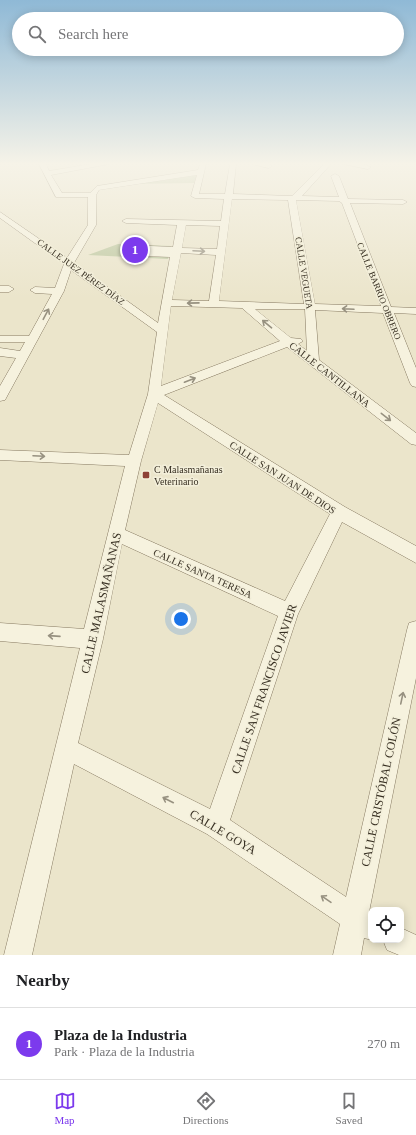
<!DOCTYPE html>
<html lang="en">
<head>
<meta charset="utf-8">
<style>
  body { margin:0; font-family:Georgia,serif; background:#f6f6f6; color:#202124 }
  .controls { position:absolute; right:12px; bottom:12px; display:grid; overflow:hidden; border-radius:8px; box-shadow:0 2px 10px #0003 }
  .controls button { width:36px; height:36px; display:grid; place-items:center; padding:0; border:0; border-bottom:1px solid #e0e0e0; background:#fff; color:#202124; font:20px sans-serif }
  .you { position:absolute; left:181px; top:619px; width:14px; height:14px; margin:-10px; border:3px solid #fff; border-radius:50%; background:#1a73e8; box-shadow:0 0 0 6px #1a73e833 }
  .badge { display:grid; place-items:center; width:26px; height:26px; border-radius:50%; background:#7c3aed; color:#fff; font-size:13px; font-weight:700 }
  .pin { position:absolute; translate:-50% -50%; border:2px solid #fff; box-shadow:0 1px 4px #0006 }
  .list { margin:0; padding:0; list-style:none }
  h2 { display:flex; justify-content:space-between; align-items:center; height:52px; margin:0; padding:0 16px; font-size:17px }
  h2 small { font-size:13px; font-weight:400; color:#757577 }
  .list li { display:grid; grid-template-columns:26px 1fr auto; gap:12px; align-items:center; box-sizing:border-box; height:72px; padding:0 16px; border-top:1px solid #e0e0e0 }
  .list b { display:block; font-size:15px; white-space:nowrap }
  .list p { margin:0; font-size:13px; white-space:nowrap; color:#757577 }
  .list em { font-size:13px; font-style:normal; color:#757577 }
  .icon { flex:none; width:22px; height:22px; fill:none; stroke:currentColor; stroke-width:2; stroke-linecap:round; stroke-linejoin:round }
  .map { position:relative; flex:none; width:416px; height:955px; overflow:hidden }
  .search { position:absolute; background:#fff; box-shadow:0 2px 10px #0003; left:12px; right:12px; top:12px; height:44px; display:flex; align-items:center; gap:10px; box-sizing:border-box; padding:0 14px; border-radius:22px; color:#757577; font-size:15px }
  .sheet { height:124px; background:#fff }
  nav { display:flex; justify-content:space-around; align-items:center; box-sizing:border-box; height:56px; border-top:1px solid #e0e0e0; background:#fff; font-size:11px; color:#757577 }
  nav a { display:grid; justify-items:center; gap:2px }
  nav .on { color:#7c3aed }
  .map>svg:first-child { display:block }
  .green { fill:#bec8a0 }
  .lines { fill:none; stroke-linecap:round; stroke-linejoin:round }
  .minor-casing { stroke:#867961; stroke-width:1 }
  .minor { fill:#f6f2de; fill-rule:evenodd }
  .oneway { stroke:#979180 }
  .poi-dot { fill:#8e4137; stroke:#f3efda; stroke-width:1.5 }
  .labels { text-anchor:middle; stroke-width:3; stroke-linejoin:round; paint-order:stroke }
  .far-street-label { font-size:9px; fill:#383023; stroke:#f3efda }
  .street-label { font-size:10px; fill:#383023; stroke:#f3efda }
  .poi-label { font-size:10px; fill:#383023; stroke:#f3efda; text-anchor:start }
  .near-street-label { font-size:12px; fill:#383023; stroke:#f3efda }
</style>
</head>
<body>
<div class="map">
<svg width="416" height="955" viewBox="0 0 416 955">
  <rect width="100%" height="100%" fill="#ebe5cb"/>
  <g class="green">
    <path d="M 197,174 L 194,183 L 128,184 Z"/>
    <path d="M 118,244 L 171,246 L 168,259 L 88,255 Z"/>
  </g>
  <g class="lines">
    <g class="minor-casing">
      <g id="minor">
        <path d="M 39,164 L 46,164 L 49,171 L 91,164 L 109,164 L 51,175 L 62,193 L 90,193 L 97,186 L 198,170 L 200,164 L 206,164 L 199,194 L 225,194 L 230,164 L 236,164 L 233,194 L 292,196 L 324,164 L 331,164 L 302,196 L 339,197 L 331,176 L 335,174 L 339,176 L 348,199 L 403,200 L 407,202 L 403,204 L 350,203 L 391,307 L 416,308 L 416,314 L 394,313 L 416,368 L 416,387 L 412,386 L 410,383 L 383,313 L 315,310 L 319,360 L 416,433 L 416,445 L 411,444 L 287,347 L 164,395 L 345,507 L 416,546 L 416,563 L 342,522 L 298,614 L 230,820 L 346,897 L 407,630 L 409,623 L 416,621 L 416,678 L 369,912 L 371,913 L 372,940 L 364,938 L 361,955 L 333,955 L 340,924 L 207,834 L 74,764 L 32,955 L 4,955 L 80,648 L 0,641 L 0,623 L 84,629 L 125,466 L 0,460 L 0,450 L 129,455 L 148,394 L 157,332 L 71,270 L 64,291 L 5,400 L 0,401 L 0,386 L 16,358 L 0,356 L 0,348 L 20,351 L 25,342 L 0,342 L 0,336 L 29,336 L 52,294 L 35,293 L 30,290 L 35,287 L 55,288 L 64,264 L 0,218 L 0,212 L 67,258 L 88,225 L 88,197 L 56,197 ZM 197,175 L 191,196 L 195,198 L 224,199 L 221,221 L 126,219 L 122,221 L 126,223 L 177,225 L 173,247 L 128,245 L 125,246 L 121,252 L 126,255 L 170,257 L 158,323 L 74,263 L 96,225 L 96,195 L 99,190 ZM 232,199 L 288,200 L 304,304 L 219,301 ZM 296,200 L 339,201 L 342,203 L 381,306 L 315,304 ZM 186,225 L 220,226 L 217,249 L 182,248 ZM 181,253 L 216,255 L 209,301 L 172,300 ZM 171,306 L 242,308 L 280,341 L 161,386 ZM 255,309 L 305,309 L 307,351 L 298,344 L 303,341 L 301,339 L 291,338 ZM 158,403 L 330,514 L 285,601 L 125,530 L 141,461 ZM 122,544 L 278,616 L 210,809 L 78,743 L 103,639 Z"/>
        <path d="M 252,164 L 270,164 L 272,166 L 269,168 Z"/>
        <path d="M 343,164 L 363,164 L 371,167 L 368,169 Z"/>
        <path d="M 0,286 L 9,286 L 14,289 L 9,292 L 0,292 Z"/>
        <path d="M 401,928 L 416,935 L 416,955 L 399,955 L 387,950 L 383,940 L 401,940 Z"/>
      </g>
    </g>
    <use href="#minor" class="minor"/>
  </g>
  <defs><path id="oneway-shaft" d="M-6 0H5M1.5-3L5.5 0L1.5 3" fill="none" stroke-width="1.6" stroke-linecap="round" stroke-linejoin="round"/></defs>
  <g class="oneway">
    <use href="#oneway-shaft" transform="translate(199 251) rotate(3)"/>
    <use href="#oneway-shaft" transform="translate(193 303) rotate(179)"/>
    <use href="#oneway-shaft" transform="translate(348 309) rotate(-177)"/>
    <use href="#oneway-shaft" transform="translate(46 314) rotate(-62)"/>
    <use href="#oneway-shaft" transform="translate(267 324) rotate(-140)"/>
    <use href="#oneway-shaft" transform="translate(190 380) rotate(-21)"/>
    <use href="#oneway-shaft" transform="translate(386 417) rotate(38)"/>
    <use href="#oneway-shaft" transform="translate(39 456) rotate(3)"/>
    <use href="#oneway-shaft" transform="translate(54 636) rotate(-176)"/>
    <use href="#oneway-shaft" transform="translate(402 698) rotate(-78)"/>
    <use href="#oneway-shaft" transform="translate(168 800) rotate(-153)"/>
    <use href="#oneway-shaft" transform="translate(326 899) rotate(-146)"/>
  </g>
  <linearGradient id="sky" x2="0" y2="1"><stop stop-color="#8fb9d6"/><stop offset="0.55" stop-color="#f6f3e8"/><stop offset="1" stop-color="#f6f3e8" stop-opacity="0"/></linearGradient>
  <rect width="416" height="298" fill="url(#sky)"/>
  <rect class="poi-dot" x="142" y="471" width="8" height="8" rx="2"/>
  <g class="labels">
    <g class="far-street-label">
      <text transform="translate(81 272) rotate(36)" y="3">CALLE JUEZ PÉREZ DÍAZ</text>
      <text transform="translate(304 273) rotate(81)" y="3">CALLE VEGUETA</text>
      <text transform="translate(379 291) rotate(68)" y="3">CALLE BARRIO OBRERO</text>
    </g>
    <g class="street-label">
      <text transform="translate(330 374) rotate(38)" y="4">CALLE CANTILLANA</text>
      <text transform="translate(283 477) rotate(33)" y="4">CALLE SAN JUAN DE DIOS</text>
      <text transform="translate(203 573) rotate(24)" y="4">CALLE SANTA TERESA</text>
    </g>
    <g class="poi-label">
      <text x="154" y="473">C Malasmañanas<tspan x="154" dy="12">Veterinario</tspan></text>
    </g>
    <g class="near-street-label">
      <text transform="translate(101 603) rotate(-77)" y="4">CALLE MALASMAÑANAS</text>
      <text transform="translate(264 689) rotate(-71)" y="4">CALLE SAN FRANCISCO JAVIER</text>
      <text transform="translate(381 792) rotate(-78)" y="4">CALLE CRISTÓBAL COLÓN</text>
      <text transform="translate(223 832) rotate(31)" y="4">CALLE GOYA</text>
    </g>
  </g>
</svg>
<div class="controls">
<button><svg class="icon" aria-label="locate" viewBox="0 0 24 24"><circle cx="12" cy="12" r="6"/><path d="M12 2v4M12 18v4M2 12h4M18 12h4"/></svg></button>
</div>
<div class="you"></div>
<div class="pin badge" style="left:135px;top:250px">1</div>
<div class="search"><svg class="icon" aria-label="search" viewBox="0 0 24 24"><circle cx="10" cy="10" r="6"/><path d="M15 15l6 6"/></svg>Search here</div>
</div>
<section class="sheet">
<h2>Nearby<small></small></h2>
<ul class="list">
<li><span class="badge">1</span><div><b>Plaza de la Industria</b><p>Park · Plaza de la Industria</p></div><em>270 m</em></li>
</ul>
</section>
<nav>
<a class="on"><svg class="icon" aria-label="map" viewBox="0 0 24 24"><path d="M3 6l6-2 6 2 6-2v14l-6 2-6-2-6 2zM9 4v14M15 6v14"/></svg>Map</a>
<a><svg class="icon" aria-label="directions" viewBox="0 0 24 24"><path d="M12 3l9 9-9 9-9-9zM9 14v-3h6M13 9l2 2-2 2"/></svg>Directions</a>
<a><svg class="icon" aria-label="saved" viewBox="0 0 24 24"><path d="M7 4h10v16l-5-4-5 4z"/></svg>Saved</a>
</nav>
</body>
</html>
